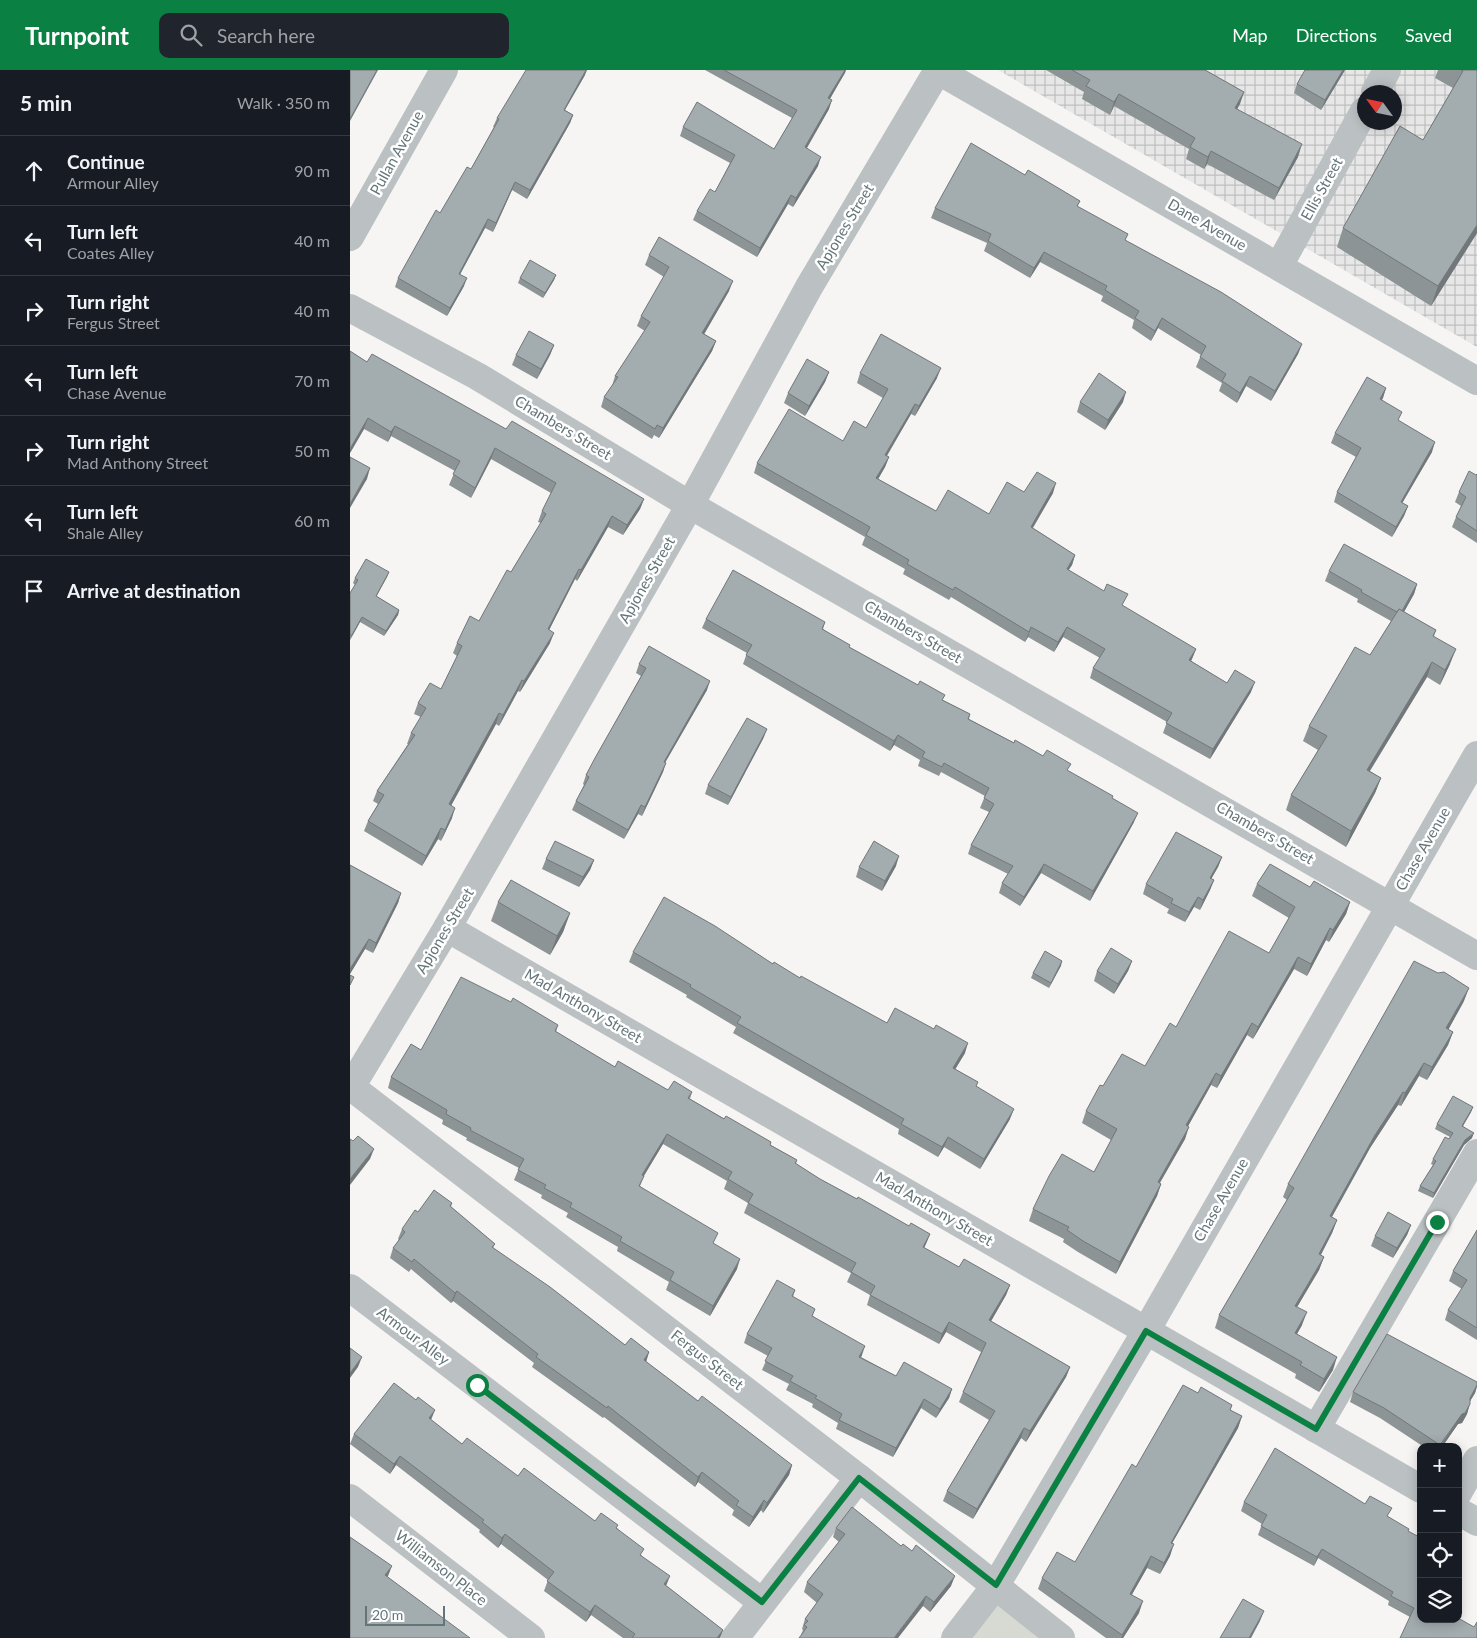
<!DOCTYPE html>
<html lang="en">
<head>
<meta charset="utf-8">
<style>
  body { margin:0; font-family:Lato,sans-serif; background:#20242c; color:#f1f3f6 }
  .controls { position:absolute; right:15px; bottom:15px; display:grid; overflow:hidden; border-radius:10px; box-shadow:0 2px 12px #0003 }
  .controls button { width:45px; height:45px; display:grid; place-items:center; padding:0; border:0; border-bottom:1px solid #363941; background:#171b24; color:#f1f3f6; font:25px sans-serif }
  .compass { position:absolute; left:1007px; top:15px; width:45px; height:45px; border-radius:50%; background:#171b24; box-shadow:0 2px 12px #0003; rotate:303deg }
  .scale { position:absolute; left:15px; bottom:12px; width:80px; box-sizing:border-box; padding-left:5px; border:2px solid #64757a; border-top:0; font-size:14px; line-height:18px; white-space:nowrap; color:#64757a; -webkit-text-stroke:4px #fff; paint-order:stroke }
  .stop { position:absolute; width:15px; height:15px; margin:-11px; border:4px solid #0b8043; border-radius:50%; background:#fff }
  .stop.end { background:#0b8043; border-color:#fff; box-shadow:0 1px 5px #0008 }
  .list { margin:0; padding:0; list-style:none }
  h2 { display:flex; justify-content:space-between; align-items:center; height:65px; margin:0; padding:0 20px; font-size:21px }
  h2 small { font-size:16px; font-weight:400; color:#9ea1a6 }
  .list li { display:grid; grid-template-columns:32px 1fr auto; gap:15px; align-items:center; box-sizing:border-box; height:70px; padding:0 20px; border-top:1px solid #363941 }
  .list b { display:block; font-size:19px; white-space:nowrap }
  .list p { margin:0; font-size:16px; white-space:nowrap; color:#9ea1a6 }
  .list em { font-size:16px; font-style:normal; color:#9ea1a6 }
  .icon { flex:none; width:28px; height:28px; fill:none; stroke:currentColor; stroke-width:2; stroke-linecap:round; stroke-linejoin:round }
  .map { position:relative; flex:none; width:1127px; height:1568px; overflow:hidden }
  header { display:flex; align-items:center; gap:30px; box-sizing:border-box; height:70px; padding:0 25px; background:#0b8043; color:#fff }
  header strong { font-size:24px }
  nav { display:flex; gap:28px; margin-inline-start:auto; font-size:18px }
  .search { width:350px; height:45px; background:#20242c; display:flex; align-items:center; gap:12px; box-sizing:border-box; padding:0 18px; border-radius:10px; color:#9ea1a6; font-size:19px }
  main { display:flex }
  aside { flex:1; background:#171b24 }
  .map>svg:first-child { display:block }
  .industrial { fill:url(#industrial-grid); fill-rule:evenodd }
  .green { fill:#d6dad2 }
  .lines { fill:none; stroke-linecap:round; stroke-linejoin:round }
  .minor { stroke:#bbc0c2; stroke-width:28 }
  .wall { fill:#8c9496 }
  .shaded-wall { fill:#72787a }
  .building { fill:#a3acaf; stroke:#72787a }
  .route { stroke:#0b8043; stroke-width:6 }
  .labels { text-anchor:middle; stroke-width:5; stroke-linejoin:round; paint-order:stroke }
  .street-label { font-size:15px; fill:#64757a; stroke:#fff }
</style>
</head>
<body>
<header>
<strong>Turnpoint</strong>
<div class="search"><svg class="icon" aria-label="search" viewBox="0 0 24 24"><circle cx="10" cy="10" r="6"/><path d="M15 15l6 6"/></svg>Search here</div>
<nav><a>Map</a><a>Directions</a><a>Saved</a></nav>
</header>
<main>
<aside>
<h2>5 min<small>Walk · 350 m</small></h2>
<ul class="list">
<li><svg class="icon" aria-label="ahead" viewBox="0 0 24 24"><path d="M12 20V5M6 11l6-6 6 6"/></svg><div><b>Continue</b><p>Armour Alley</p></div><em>90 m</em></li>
<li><svg class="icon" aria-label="left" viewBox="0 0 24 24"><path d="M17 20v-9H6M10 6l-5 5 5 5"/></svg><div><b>Turn left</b><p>Coates Alley</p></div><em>40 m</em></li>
<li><svg class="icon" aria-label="right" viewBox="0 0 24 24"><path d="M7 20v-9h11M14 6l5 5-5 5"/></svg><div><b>Turn right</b><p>Fergus Street</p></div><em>40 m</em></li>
<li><svg class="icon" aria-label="left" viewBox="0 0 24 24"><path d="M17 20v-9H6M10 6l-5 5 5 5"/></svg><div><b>Turn left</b><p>Chase Avenue</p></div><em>70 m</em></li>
<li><svg class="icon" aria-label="right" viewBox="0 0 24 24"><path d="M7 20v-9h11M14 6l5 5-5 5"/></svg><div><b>Turn right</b><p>Mad Anthony Street</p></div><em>50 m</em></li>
<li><svg class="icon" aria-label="left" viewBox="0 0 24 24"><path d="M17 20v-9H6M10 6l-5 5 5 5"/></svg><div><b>Turn left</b><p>Shale Alley</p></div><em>60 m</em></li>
<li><svg class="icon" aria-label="arrive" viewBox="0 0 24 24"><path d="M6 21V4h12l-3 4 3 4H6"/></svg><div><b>Arrive at destination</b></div></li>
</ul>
</aside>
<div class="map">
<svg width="1127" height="1568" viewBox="0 0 1127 1568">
  <defs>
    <pattern id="industrial-grid" width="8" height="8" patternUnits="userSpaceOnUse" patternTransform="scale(1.25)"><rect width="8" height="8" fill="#e6e7e6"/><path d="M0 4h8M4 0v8" fill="none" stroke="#bec0bf"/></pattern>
  </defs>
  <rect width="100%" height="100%" fill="#f6f5f3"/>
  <path class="industrial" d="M 648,0 L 1127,0 L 1127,277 ZM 1014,22 L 1044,22 L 1044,52 L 1014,52 Z"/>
  <path class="green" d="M 646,1515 L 711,1568 L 605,1568 Z"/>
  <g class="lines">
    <g class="minor">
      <path d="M 587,0 L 1127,311"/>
      <path d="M 1025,22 L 1037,0"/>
      <path d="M 0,167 L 94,0"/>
      <path d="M 929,196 L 1014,41"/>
      <path d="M 0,238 L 127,306 L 340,435 L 1127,886"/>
      <path d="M 97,858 L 1071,1419"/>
      <path d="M 0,1016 L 509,1408 L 711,1568"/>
      <path d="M 1,1017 L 97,858 L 340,435 L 459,217 L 588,0"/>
      <path d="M 0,1218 L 412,1532"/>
      <path d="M 966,1359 L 1127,1083"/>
      <path d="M 1108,1423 L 1127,1390"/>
      <path d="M 0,1428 L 181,1568"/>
      <path d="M 1108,1441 L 1127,1452"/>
      <path d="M 385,1568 L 509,1408"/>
      <path d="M 605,1568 L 646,1515 L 796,1261 L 1127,685"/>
    </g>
  </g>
  <g class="wall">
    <path d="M 355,0 L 496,0 L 480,29 L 479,39 L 457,78 L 468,96 L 443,137 L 438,134 L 407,187 L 343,150 L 347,141 L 365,122 L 380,93 L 330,66 L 333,57 L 424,79 L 442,48 Z"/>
    <path d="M 696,0 L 855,0 L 894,22 L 887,39 L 948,87 L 924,130 L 857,94 L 854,99 L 836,89 L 839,79 L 764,36 L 760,45 L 732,29 L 734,22 Z"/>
    <path d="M 995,0 L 971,40 L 944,23 L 947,14 Z"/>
    <path d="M 1088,0 L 1127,0 L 1127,163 L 1081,236 L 987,177 L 993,158 L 1073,70 L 1103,18 L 1085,8 Z"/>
    <path d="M 235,5 L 215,40 L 223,45 L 220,53 L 177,129 L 162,120 L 143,162 L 135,158 L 110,204 L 114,216 L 97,246 L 45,217 L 48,208 L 90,143 L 121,99 L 144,57 L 143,57 L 147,48 Z"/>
    <path d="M 675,105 L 730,131 L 727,137 L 778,164 L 775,170 L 952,274 L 948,284 L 921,331 L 896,316 L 887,333 L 869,321 L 872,313 L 846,297 L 851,285 L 808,258 L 801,271 L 782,258 L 784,250 L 751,231 L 753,226 L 690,192 L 680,208 L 634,181 L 637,173 L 581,148 L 585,138 Z"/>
    <path d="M 299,185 L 379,221 L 354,264 L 366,271 L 362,281 L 309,368 L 304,365 L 302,369 L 251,337 L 254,327 L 262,316 L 265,306 L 295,261 L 287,256 L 291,246 L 314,207 L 295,195 Z"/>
    <path d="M 206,205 L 204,210 L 193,228 L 168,213 L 170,208 Z"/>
    <path d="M 204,275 L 200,285 L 187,309 L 162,295 L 166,285 Z"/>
    <path d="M 0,281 L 17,292 L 156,359 L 294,429 L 290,439 L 273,465 L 258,457 L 227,511 L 225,509 L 199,560 L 200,573 L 170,622 L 168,621 L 149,656 L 146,654 L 101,735 L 102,748 L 91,771 L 88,769 L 72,796 L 14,761 L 18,751 L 28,734 L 23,731 L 27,721 L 58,674 L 57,674 L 61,663 L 71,647 L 64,644 L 68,633 L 91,619 L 107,586 L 103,583 L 107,573 L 129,551 L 161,502 L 191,453 L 188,452 L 192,441 L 201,423 L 141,389 L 121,428 L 99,415 L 105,401 L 41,366 L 38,372 L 14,359 L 0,383 Z"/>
    <path d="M 479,302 L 475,312 L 455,346 L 434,333 L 438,323 Z"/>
    <path d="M 510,303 L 587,308 L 565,346 L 561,344 L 537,386 L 539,387 L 535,397 L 528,409 L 586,441 L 639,444 L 674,422 L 703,423 L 683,458 L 725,485 L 722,495 L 718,500 L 773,536 L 846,579 L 841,591 L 877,613 L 901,622 L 860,689 L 813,663 L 817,652 L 740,608 L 743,598 L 750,588 L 713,567 L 704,582 L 678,567 L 675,572 L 601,527 L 599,530 L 553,504 L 555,499 L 512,475 L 515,467 L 404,403 L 407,393 L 493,371 L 516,358 L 533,328 L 507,313 Z"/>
    <path d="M 1036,318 L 1032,330 L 1049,351 L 1082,382 L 1052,433 L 1058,436 L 1054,446 L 1042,467 L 984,432 L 987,422 L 1006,387 L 981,373 L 985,363 Z"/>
    <path d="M 730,332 L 773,332 L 755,360 L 727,342 Z"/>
    <path d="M 1127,404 L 1127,473 L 1102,457 L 1106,447 L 1111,436 L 1105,432 L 1109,422 Z"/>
    <path d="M 979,501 L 1067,514 L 1064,524 L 1054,542 L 1086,560 L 1084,566 L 1100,594 L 1090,615 L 1077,607 L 1020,701 L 1031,708 L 1025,723 L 996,777 L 936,740 L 941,725 L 968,680 L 953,671 L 959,656 L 1020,585 L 1041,551 L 1007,532 L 1008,529 L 975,511 Z"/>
    <path d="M 39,502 L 37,507 L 26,526 L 49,540 L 48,545 L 34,566 L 10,552 L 0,570 L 0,523 L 5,515 L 3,513 L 5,508 Z"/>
    <path d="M 356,549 L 475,552 L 473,559 L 499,577 L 593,630 L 620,644 L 619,649 L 718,701 L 762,728 L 784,752 L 740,831 L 691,803 L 670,836 L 649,823 L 652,813 L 658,804 L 618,784 L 621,775 L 639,742 L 630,738 L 635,726 L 591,702 L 589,706 L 568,696 L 570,690 L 544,675 L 540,681 L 393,594 L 397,583 L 352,558 Z"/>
    <path d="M 289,594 L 357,620 L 315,693 L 313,702 L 292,746 L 288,744 L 274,769 L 222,740 L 226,731 L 234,715 L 233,714 L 236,705 L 291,606 L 286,603 Z"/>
    <path d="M 414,667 L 378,735 L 355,724 L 358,715 Z"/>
    <path d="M 872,787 L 868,797 L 861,809 L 864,810 L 860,820 L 850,840 L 844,837 L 835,852 L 817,843 L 819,839 L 793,824 L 796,814 Z"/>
    <path d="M 196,789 L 244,790 L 240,800 L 229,817 L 192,799 Z"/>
    <path d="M 0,795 L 51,823 L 48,833 L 23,883 L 15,879 L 0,904 Z"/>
    <path d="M 546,796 L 532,821 L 506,807 L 509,797 Z"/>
    <path d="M 907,814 L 960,817 L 1000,832 L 996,844 L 979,872 L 976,870 L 957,906 L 944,899 L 903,969 L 897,965 L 867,1018 L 861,1015 L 838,1056 L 835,1069 L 810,1113 L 811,1114 L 807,1126 L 766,1204 L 728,1182 L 713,1172 L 714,1169 L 679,1151 L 683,1139 L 744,1102 L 761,1070 L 732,1053 L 736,1041 L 753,1016 L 795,996 L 826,957 L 919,883 L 939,848 L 902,826 Z"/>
    <path d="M 148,832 L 220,843 L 213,862 L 200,885 L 141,851 Z"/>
    <path d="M 283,882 L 423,894 L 537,953 L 615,983 L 605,999 L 628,1012 L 626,1016 L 660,1049 L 630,1099 L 594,1077 L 588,1087 L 548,1064 L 549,1059 L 383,963 L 386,957 L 336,927 L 337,925 L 279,892 Z"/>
    <path d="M 712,891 L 699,918 L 681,908 L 683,903 Z"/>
    <path d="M 782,891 L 778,901 L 764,924 L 744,911 L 747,901 Z"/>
    <path d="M 1114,931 L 1098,960 L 1103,962 L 1098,975 L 1077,1010 L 1069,1006 L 1051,1036 L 1048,1035 L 1020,1078 L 982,1147 L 987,1150 L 982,1163 L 971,1185 L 974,1187 L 969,1200 L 947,1237 L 952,1255 L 947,1264 L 983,1300 L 969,1322 L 945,1308 L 946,1304 L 865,1258 L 869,1245 L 937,1130 L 933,1127 L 938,1114 Z"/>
    <path d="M 208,955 L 206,962 L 265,997 L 318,1020 L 342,1022 L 340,1029 L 447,1090 L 446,1094 L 470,1109 L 507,1129 L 559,1156 L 580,1164 L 574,1178 L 609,1197 L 660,1215 L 656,1225 L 641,1251 L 720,1297 L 716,1307 L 676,1372 L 671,1368 L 623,1449 L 593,1431 L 597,1421 L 639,1350 L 609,1332 L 613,1322 L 631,1282 L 596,1262 L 589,1274 L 517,1235 L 520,1225 L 497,1212 L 501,1203 L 394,1143 L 398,1133 L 374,1119 L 377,1111 L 313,1074 L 294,1106 L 290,1116 L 364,1174 L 387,1199 L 360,1246 L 316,1220 L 319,1212 L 267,1181 L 268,1177 L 216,1147 L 218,1143 L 191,1128 L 192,1125 L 164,1110 L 169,1098 L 116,1070 L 117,1068 L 92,1054 L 93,1050 L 38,1018 L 41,1007 L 71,980 Z"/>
    <path d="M 1123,1037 L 1121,1042 L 1113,1056 L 1122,1068 L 1114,1075 L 1083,1128 L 1068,1121 L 1070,1116 L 1083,1095 L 1081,1094 L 1083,1089 L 1100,1067 L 1085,1059 L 1087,1054 Z"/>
    <path d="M 102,1133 L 101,1137 L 145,1174 L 143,1178 L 275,1275 L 299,1282 L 296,1292 L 348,1331 L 442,1395 L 439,1405 L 413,1443 L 411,1440 L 399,1457 L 382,1445 L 384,1440 L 348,1412 L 345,1417 L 254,1347 L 253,1348 L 182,1297 L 184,1293 L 103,1231 L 101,1233 L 61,1199 L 59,1202 L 40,1188 L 43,1178 L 49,1170 L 48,1169 L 52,1159 L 68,1142 Z"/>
    <path d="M 1061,1155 L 1057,1165 L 1043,1188 L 1021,1176 L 1025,1166 Z"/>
    <path d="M 1127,1160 L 1127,1270 L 1095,1250 L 1098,1240 L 1112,1219 L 1099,1211 L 1103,1201 Z"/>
    <path d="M 445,1220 L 443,1227 L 463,1246 L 512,1285 L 511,1287 L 546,1306 L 602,1319 L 599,1328 L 586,1348 L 571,1338 L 543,1387 L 486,1359 L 488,1353 L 462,1337 L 463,1334 L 436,1320 L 439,1314 L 412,1300 L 418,1286 L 394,1273 L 397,1264 Z"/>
    <path d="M 1127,1312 L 1127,1317 L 1125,1323 L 1120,1331 L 1117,1344 L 1112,1353 L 1108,1354 L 1092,1377 L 1074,1377 L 1030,1348 L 1000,1332 L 1003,1322 Z"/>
    <path d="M 848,1323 L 882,1335 L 880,1340 L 892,1346 L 888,1358 L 822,1473 L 820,1486 L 810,1504 L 797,1498 L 782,1524 L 789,1543 L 773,1568 L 756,1568 L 688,1519 L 692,1508 L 725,1492 L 786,1397 Z"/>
    <path d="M 66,1330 L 81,1350 L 112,1374 L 245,1451 L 267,1458 L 292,1486 L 316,1516 L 373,1560 L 370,1568 L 273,1568 L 241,1545 L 236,1552 L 194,1521 L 198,1510 L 151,1474 L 148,1478 L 129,1462 L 130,1460 L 46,1395 L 40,1404 L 0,1374 L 4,1364 Z"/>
    <path d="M 894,1432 L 1015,1434 L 1039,1447 L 1058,1461 L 1071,1549 L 1127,1568 L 1060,1547 L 1038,1535 L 1039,1531 L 968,1488 L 964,1496 L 908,1465 L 912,1454 L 891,1441 Z"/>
    <path d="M 486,1458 L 601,1516 L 580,1542 L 573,1536 L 451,1565 L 453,1560 L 452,1559 L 455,1549 L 467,1533 L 454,1522 L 457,1512 L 489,1472 L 483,1467 Z"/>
  </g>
  <g class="shaded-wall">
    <path d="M 27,0 L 28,0 L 0,51 L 0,49 Z"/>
    <path d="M 236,0 L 237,0 L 235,5 L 210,48 L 214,40 Z"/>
    <path d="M 495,0 L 496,0 L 495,3 L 475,37 L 478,28 Z"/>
    <path d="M 993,0 L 995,0 L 971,40 L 975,30 Z"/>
    <path d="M 894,22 L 890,34 L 881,50 L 885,38 Z"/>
    <path d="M 769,24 L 764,36 L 760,45 L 764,32 Z"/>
    <path d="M 482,30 L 479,39 L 452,86 L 455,77 Z"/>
    <path d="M 223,45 L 220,53 L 177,129 L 180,120 Z"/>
    <path d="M 952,74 L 948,87 L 924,130 L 929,118 Z"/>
    <path d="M 861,81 L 857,94 L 854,99 L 858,87 Z"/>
    <path d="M 471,87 L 468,96 L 443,137 L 446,128 Z"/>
    <path d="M 165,112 L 162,120 L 143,162 L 146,153 Z"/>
    <path d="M 441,125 L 438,134 L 407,187 L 410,178 Z"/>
    <path d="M 138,149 L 135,158 L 106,212 L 109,204 Z"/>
    <path d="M 1127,155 L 1127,163 L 1081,236 L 1088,216 Z"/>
    <path d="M 694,182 L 690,192 L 680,208 L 684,198 Z"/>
    <path d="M 206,205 L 204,210 L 193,228 L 195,223 Z"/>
    <path d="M 117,208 L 114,216 L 97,246 L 100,238 Z"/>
    <path d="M 383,211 L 379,221 L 349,273 L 352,263 Z"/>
    <path d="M 812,248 L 808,258 L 801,271 L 805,261 Z"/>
    <path d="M 366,271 L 362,281 L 309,368 L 313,358 Z"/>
    <path d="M 952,274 L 948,284 L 921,331 L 925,321 Z"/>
    <path d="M 204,275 L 200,285 L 187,309 L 191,299 Z"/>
    <path d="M 591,298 L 587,308 L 565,346 L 569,336 Z"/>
    <path d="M 479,302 L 475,312 L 455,346 L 459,336 Z"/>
    <path d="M 900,306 L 896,316 L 887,333 L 890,323 Z"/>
    <path d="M 1036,318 L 1033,328 L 1027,339 L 1030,329 Z"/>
    <path d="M 776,322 L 773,332 L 755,360 L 758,350 Z"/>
    <path d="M 565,334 L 561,344 L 531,395 L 535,385 Z"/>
    <path d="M 18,348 L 14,359 L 0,383 L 0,379 Z"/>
    <path d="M 45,356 L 41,366 L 38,372 L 41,362 Z"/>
    <path d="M 1085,372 L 1082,382 L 1047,442 L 1051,432 Z"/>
    <path d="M 145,378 L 141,389 L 121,428 L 125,418 Z"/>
    <path d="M 539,387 L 535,397 L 523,418 L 526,408 Z"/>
    <path d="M 20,398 L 17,409 L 0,438 L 0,434 Z"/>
    <path d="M 706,413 L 703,423 L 677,467 L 681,457 Z"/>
    <path d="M 294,429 L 290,439 L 273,465 L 277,455 Z"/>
    <path d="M 1058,436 L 1054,446 L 1042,467 L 1046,457 Z"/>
    <path d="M 262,446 L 258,457 L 227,511 L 231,500 Z"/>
    <path d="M 725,485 L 722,495 L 713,509 L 717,499 Z"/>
    <path d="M 229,499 L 225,509 L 194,570 L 198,559 Z"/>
    <path d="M 39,502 L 37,507 L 24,531 L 26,526 Z"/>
    <path d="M 1067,514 L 1064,524 L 1047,554 L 1051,544 Z"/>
    <path d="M 49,540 L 48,545 L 34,566 L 36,561 Z"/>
    <path d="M 12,547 L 10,552 L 0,570 L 2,565 Z"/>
    <path d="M 681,557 L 678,567 L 675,572 Z"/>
    <path d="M 717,557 L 713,567 L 704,582 L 708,572 Z"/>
    <path d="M 204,563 L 200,573 L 170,622 L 174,611 Z"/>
    <path d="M 846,579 L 842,589 L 836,601 L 839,590 Z"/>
    <path d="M 1106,579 L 1100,594 L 1090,615 L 1095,600 Z"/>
    <path d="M 1082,592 L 1077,607 L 1011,715 L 1017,700 Z"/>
    <path d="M 172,610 L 168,621 L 149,656 L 153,645 Z"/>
    <path d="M 360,611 L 357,620 L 310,701 L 314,692 Z"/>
    <path d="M 905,612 L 901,622 L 860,689 L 863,679 Z"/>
    <path d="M 149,643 L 146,654 L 96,745 L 99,734 Z"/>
    <path d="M 417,659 L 414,667 L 378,735 L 381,727 Z"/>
    <path d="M 548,665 L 544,675 L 540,681 L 544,671 Z"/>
    <path d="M 316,693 L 313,702 L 292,746 L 295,737 Z"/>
    <path d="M 1031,708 L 1025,723 L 996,777 L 1001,761 Z"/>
    <path d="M 291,735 L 288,744 L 274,769 L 278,760 Z"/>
    <path d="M 105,738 L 102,748 L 91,771 L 95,760 Z"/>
    <path d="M 788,743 L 784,752 L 740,831 L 743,821 Z"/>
    <path d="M 91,758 L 88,769 L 72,796 L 76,786 Z"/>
    <path d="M 549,786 L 546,796 L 532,821 L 535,811 Z"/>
    <path d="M 872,787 L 868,797 L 856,818 L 860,808 Z"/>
    <path d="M 244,790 L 240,800 L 229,817 L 233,807 Z"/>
    <path d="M 694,794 L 691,803 L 670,836 L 674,827 Z"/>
    <path d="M 864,810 L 860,820 L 850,840 L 853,830 Z"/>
    <path d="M 51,823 L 48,833 L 23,883 L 26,873 Z"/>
    <path d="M 848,827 L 844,837 L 835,852 L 839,842 Z"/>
    <path d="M 1000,832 L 996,844 L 979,872 L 983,860 Z"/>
    <path d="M 220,843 L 213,862 L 200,885 L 207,866 Z"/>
    <path d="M 980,858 L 976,870 L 957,906 L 961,894 Z"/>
    <path d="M 19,869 L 15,879 L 0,904 L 0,899 Z"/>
    <path d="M 948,887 L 944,899 L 903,969 L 908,957 Z"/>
    <path d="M 712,891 L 711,896 L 699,918 L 701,913 Z"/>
    <path d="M 782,891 L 778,901 L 764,924 L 768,914 Z"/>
    <path d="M 1119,918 L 1114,931 L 1092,971 L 1096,958 Z"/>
    <path d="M 902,953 L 897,965 L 867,1018 L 871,1006 Z"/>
    <path d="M 1103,962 L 1098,975 L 1077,1010 L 1082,997 Z"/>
    <path d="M 618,973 L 615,983 L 600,1008 L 603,998 Z"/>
    <path d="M 1074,993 L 1069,1006 L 1051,1036 L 1055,1023 Z"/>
    <path d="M 866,1003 L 861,1015 L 832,1067 L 836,1055 Z"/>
    <path d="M 1053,1022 L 1048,1035 L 1020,1078 L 975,1159 L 980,1146 L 1025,1065 Z"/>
    <path d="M 1123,1037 L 1121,1042 L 1110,1061 L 1112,1056 Z"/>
    <path d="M 664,1039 L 660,1049 L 630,1099 L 634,1089 Z"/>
    <path d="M 839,1057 L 835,1069 L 803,1124 L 808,1112 Z"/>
    <path d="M 1124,1063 L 1122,1068 L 1114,1075 L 1083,1128 L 1084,1123 L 1115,1070 Z"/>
    <path d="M 317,1064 L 313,1074 L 288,1115 L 292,1105 Z"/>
    <path d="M 598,1067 L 594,1077 L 588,1087 L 592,1077 Z"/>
    <path d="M 24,1079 L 20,1089 L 0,1115 L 0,1109 Z"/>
    <path d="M 811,1114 L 807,1126 L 766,1204 L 770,1192 Z"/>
    <path d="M 987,1150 L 982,1163 L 964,1197 L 969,1184 Z"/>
    <path d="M 1061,1155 L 1057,1165 L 1043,1188 L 1047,1178 Z"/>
    <path d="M 580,1164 L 576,1174 L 569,1187 L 573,1177 Z"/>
    <path d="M 974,1187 L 969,1200 L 940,1249 L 945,1236 Z"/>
    <path d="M 390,1189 L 387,1199 L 360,1246 L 363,1236 Z"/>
    <path d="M 660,1215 L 656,1225 L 636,1260 L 639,1250 Z"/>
    <path d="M 107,1221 L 103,1231 L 101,1233 L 105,1223 Z"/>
    <path d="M 957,1242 L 952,1255 L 940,1276 L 945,1263 Z"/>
    <path d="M 599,1252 L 596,1262 L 589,1274 L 592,1264 Z"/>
    <path d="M 515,1276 L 512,1285 L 506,1296 L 509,1287 Z"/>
    <path d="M 299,1282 L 296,1292 L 294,1290 Z"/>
    <path d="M 12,1287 L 8,1297 L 0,1308 L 0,1303 Z"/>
    <path d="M 987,1287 L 983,1300 L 969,1322 L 974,1309 Z"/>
    <path d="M 720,1297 L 716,1307 L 676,1372 L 680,1361 Z"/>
    <path d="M 1127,1315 L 1125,1323 L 1116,1338 L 1120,1328 Z"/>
    <path d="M 602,1319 L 599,1328 L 586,1348 L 590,1339 Z"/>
    <path d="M 574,1329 L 571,1338 L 543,1387 L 546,1378 Z"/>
    <path d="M 1120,1334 L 1117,1344 L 1112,1353 L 1108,1354 L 1092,1377 L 1090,1377 L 1112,1344 Z"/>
    <path d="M 85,1340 L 81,1350 L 79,1348 Z"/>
    <path d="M 892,1346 L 888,1358 L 816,1484 L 821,1473 Z"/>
    <path d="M 674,1358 L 671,1368 L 623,1449 L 627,1439 Z"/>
    <path d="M 50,1386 L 46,1395 L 40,1404 L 44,1394 Z"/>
    <path d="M 442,1395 L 439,1405 L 413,1443 L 417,1433 Z"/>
    <path d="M 352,1402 L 348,1412 L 345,1417 L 348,1407 Z"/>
    <path d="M 414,1430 L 411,1440 L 399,1457 L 403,1447 Z"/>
    <path d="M 155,1464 L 151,1474 L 148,1478 L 152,1468 Z"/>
    <path d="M 824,1474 L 820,1486 L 810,1504 L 814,1493 Z"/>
    <path d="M 972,1479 L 968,1488 L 964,1496 L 967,1487 Z"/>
    <path d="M 801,1486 L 797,1498 L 776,1535 L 780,1524 Z"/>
    <path d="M 42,1496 L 38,1506 L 31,1515 L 35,1505 Z"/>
    <path d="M 320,1506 L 316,1516 L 314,1514 Z"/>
    <path d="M 605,1506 L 601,1516 L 580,1542 L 584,1532 Z"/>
    <path d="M 576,1526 L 573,1536 L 548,1568 L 544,1568 Z"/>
    <path d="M 793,1531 L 789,1543 L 773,1568 L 771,1568 Z"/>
    <path d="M 245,1535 L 241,1545 L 236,1552 L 240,1542 Z"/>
    <path d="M 914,1541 L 910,1551 L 901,1568 L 899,1568 Z"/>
    <path d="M 373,1560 L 370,1568 L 367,1568 Z"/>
  </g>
  <g class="building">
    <path d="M 0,0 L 27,0 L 0,49 Z"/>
    <path d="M 176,0 L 236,0 L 214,40 L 223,45 L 180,120 L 165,112 L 146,153 L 138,149 L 109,204 L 117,208 L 100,238 L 48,208 L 86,140 L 90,143 L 117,97 L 121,99 L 149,49 L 147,48 Z"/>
    <path d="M 374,0 L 495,0 L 478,28 L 482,30 L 455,77 L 471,87 L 446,128 L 441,125 L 410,178 L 347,141 L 360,119 L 365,122 L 385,85 L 333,57 L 347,32 L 424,79 L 447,40 Z"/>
    <path d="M 722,0 L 855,0 L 894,22 L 885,38 L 952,74 L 929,118 L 861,81 L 858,87 L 840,77 L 845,68 L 769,24 L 764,32 L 736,16 L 740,10 Z"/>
    <path d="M 955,0 L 993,0 L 975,30 L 947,14 Z"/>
    <path d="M 1111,0 L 1127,0 L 1127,155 L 1088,216 L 993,158 L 1050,56 L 1073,70 L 1113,1 Z"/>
    <path d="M 621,73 L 675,105 L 678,100 L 730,131 L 727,136 L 778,164 L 775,170 L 871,222 L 952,274 L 925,321 L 900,306 L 890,323 L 872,311 L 876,304 L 850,287 L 856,276 L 812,248 L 805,261 L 785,248 L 789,241 L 755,220 L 757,216 L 694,182 L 684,198 L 638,171 L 641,164 L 585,138 Z"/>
    <path d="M 309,167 L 383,211 L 352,263 L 366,271 L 313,358 L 307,355 L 305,359 L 254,327 L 268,307 L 265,306 L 300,252 L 291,246 L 319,197 L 299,185 Z"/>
    <path d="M 180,190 L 206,205 L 195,223 L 170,208 Z"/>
    <path d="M 179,261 L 204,275 L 191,299 L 166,285 Z"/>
    <path d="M 531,264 L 591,298 L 569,336 L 565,334 L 535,385 L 539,387 L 526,408 L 586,441 L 598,420 L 639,444 L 657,412 L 674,422 L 687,402 L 706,413 L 681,457 L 725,485 L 717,499 L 754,521 L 757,514 L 778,524 L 772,535 L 846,579 L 839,590 L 877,613 L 885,600 L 905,612 L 863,679 L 816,653 L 822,643 L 743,598 L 755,579 L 717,557 L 708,572 L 681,557 L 679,562 L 605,517 L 603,520 L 557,494 L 559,490 L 516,465 L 520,457 L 407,393 L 439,339 L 493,371 L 504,351 L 516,358 L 538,319 L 510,303 Z"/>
    <path d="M 0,281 L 17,292 L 22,284 L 156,359 L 162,351 L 294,429 L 277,455 L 262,446 L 231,500 L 229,499 L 198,559 L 204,563 L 174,611 L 172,610 L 153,645 L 149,643 L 99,734 L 105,738 L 95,760 L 91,758 L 76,786 L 18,751 L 34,725 L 27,721 L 65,665 L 61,663 L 76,638 L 68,633 L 80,613 L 91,619 L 112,576 L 107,573 L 120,546 L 129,551 L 157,500 L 161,502 L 196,444 L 192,441 L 206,413 L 145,378 L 125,418 L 103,404 L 110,391 L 45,356 L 41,362 L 18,348 L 0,379 Z"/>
    <path d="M 457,289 L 479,302 L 459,336 L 438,323 Z"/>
    <path d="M 749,303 L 776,322 L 758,350 L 730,332 Z"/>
    <path d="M 1017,307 L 1036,318 L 1030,329 L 1052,342 L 1048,350 L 1085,372 L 1051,432 L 1058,436 L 1046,457 L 987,422 L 1011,378 L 985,363 Z"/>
    <path d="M 0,387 L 20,398 L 0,434 Z"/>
    <path d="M 1119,401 L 1126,405 L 1127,404 L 1127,461 L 1106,447 L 1116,427 L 1109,422 Z"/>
    <path d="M 994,474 L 1067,514 L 1052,541 L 1049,539 L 1047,542 L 1011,522 L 1012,520 L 979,501 Z"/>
    <path d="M 16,489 L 39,502 L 26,526 L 49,540 L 36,561 L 12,547 L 2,565 L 0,565 L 0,523 L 8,510 L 5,508 Z"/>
    <path d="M 383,500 L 475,552 L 472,559 L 500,575 L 499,577 L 568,615 L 570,611 L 595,625 L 592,630 L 620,644 L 618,649 L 664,673 L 665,670 L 693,686 L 697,680 L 721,694 L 717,700 L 763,726 L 762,728 L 788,743 L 743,821 L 694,794 L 674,827 L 652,813 L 663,796 L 621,775 L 644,734 L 634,728 L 639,718 L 594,693 L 592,697 L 572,687 L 575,682 L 548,665 L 544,671 L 396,585 L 402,575 L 356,549 Z"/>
    <path d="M 1049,539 L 1086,560 L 1083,566 L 1106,579 L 1095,600 L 1082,592 L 1017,700 L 1031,708 L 1001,761 L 941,725 L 977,666 L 959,656 L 1005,577 L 1020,585 Z"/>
    <path d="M 299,576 L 360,611 L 314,692 L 316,693 L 295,737 L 291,735 L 278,760 L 226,731 L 239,707 L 236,705 L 245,688 L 296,598 L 289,594 Z"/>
    <path d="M 397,648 L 417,659 L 381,727 L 358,715 Z"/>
    <path d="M 826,762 L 872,787 L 860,808 L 864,810 L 853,830 L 848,827 L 839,842 L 821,833 L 823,829 L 796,814 Z"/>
    <path d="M 205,771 L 244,790 L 233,807 L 196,789 Z"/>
    <path d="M 524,771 L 549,786 L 535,811 L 509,797 Z"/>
    <path d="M 920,794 L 960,817 L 964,811 L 1000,832 L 983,860 L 980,858 L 961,894 L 948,887 L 908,957 L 902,953 L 871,1006 L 866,1003 L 836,1055 L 839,1057 L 808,1112 L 811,1114 L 770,1192 L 733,1171 L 717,1160 L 719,1157 L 683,1139 L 699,1106 L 712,1084 L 744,1102 L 767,1059 L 736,1041 L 750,1015 L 753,1016 L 772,984 L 795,996 L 820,953 L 826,957 L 879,861 L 919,883 L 945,837 L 907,814 Z"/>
    <path d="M 0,795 L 51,823 L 26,873 L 19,869 L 0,899 Z"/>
    <path d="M 161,810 L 220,843 L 207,866 L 148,832 Z"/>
    <path d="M 314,827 L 365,856 L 423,894 L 424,892 L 450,908 L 451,906 L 537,953 L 545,938 L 584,959 L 586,955 L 618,973 L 603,998 L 628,1012 L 626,1016 L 664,1039 L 634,1089 L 598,1067 L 592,1077 L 551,1054 L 554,1049 L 387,953 L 391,947 L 340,917 L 341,915 L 283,882 Z"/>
    <path d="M 761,878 L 782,891 L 768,914 L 747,901 Z"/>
    <path d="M 695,881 L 712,891 L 701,913 L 683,903 Z"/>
    <path d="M 1064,891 L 1088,903 L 1094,902 L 1119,918 L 1096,958 L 1103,962 L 1082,997 L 1074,993 L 1055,1023 L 1053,1022 L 1025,1065 L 980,1146 L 987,1150 L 969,1184 L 974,1187 L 945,1236 L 957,1242 L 945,1263 L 987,1287 L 974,1309 L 950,1295 L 952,1292 L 869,1245 L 944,1118 L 938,1114 Z"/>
    <path d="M 0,905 L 4,907 L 0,915 Z"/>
    <path d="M 111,907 L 161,932 L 163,928 L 208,955 L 205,961 L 265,997 L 268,991 L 318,1020 L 324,1011 L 342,1022 L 338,1028 L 374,1049 L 376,1046 L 421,1072 L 420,1075 L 447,1090 L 445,1093 L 470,1109 L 507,1129 L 508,1127 L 559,1156 L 561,1153 L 580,1164 L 573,1177 L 609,1197 L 614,1189 L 660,1215 L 639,1250 L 720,1297 L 680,1361 L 674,1358 L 627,1439 L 597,1421 L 645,1341 L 613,1322 L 636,1273 L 599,1252 L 592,1264 L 520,1225 L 525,1216 L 501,1202 L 506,1193 L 398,1133 L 403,1124 L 378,1109 L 382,1102 L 317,1064 L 292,1105 L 294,1106 L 289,1116 L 368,1163 L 363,1173 L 390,1189 L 363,1236 L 320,1210 L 324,1202 L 270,1171 L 272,1167 L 220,1137 L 222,1133 L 194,1118 L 196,1115 L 168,1100 L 174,1089 L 120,1060 L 121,1058 L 96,1044 L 97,1040 L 41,1007 L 61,974 L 71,980 Z"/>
    <path d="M 1103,1026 L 1123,1037 L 1112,1056 L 1124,1063 L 1115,1070 L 1084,1123 L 1070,1116 L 1086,1091 L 1083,1089 L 1095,1067 L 1099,1069 L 1103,1063 L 1087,1054 Z"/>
    <path d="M 8,1066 L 24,1079 L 0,1109 L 0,1069 L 3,1071 Z"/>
    <path d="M 84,1120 L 102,1133 L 100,1136 L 145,1174 L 142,1177 L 200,1217 L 275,1275 L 281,1268 L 299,1282 L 294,1290 L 348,1331 L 352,1326 L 442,1395 L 417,1433 L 414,1430 L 403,1447 L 386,1435 L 389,1431 L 352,1402 L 348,1407 L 258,1336 L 257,1338 L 186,1287 L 188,1284 L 107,1221 L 105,1223 L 64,1189 L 62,1192 L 43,1178 L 55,1162 L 52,1159 L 65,1140 L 68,1142 Z"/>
    <path d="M 1038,1142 L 1061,1155 L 1047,1178 L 1025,1166 Z"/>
    <path d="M 1127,1160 L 1127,1258 L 1098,1240 L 1117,1210 L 1103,1201 Z"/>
    <path d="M 427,1210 L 445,1220 L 442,1226 L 465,1239 L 462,1246 L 515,1276 L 509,1287 L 546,1306 L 554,1292 L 602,1319 L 590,1339 L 574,1329 L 546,1378 L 489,1350 L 492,1344 L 465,1328 L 467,1326 L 440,1311 L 443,1306 L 415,1291 L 422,1278 L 397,1264 Z"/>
    <path d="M 1037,1264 L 1127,1312 L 1127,1315 L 1120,1328 L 1120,1334 L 1115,1343 L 1112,1344 L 1090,1375 L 1034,1338 L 1003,1322 Z"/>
    <path d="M 0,1278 L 12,1287 L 0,1303 Z"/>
    <path d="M 44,1313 L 66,1330 L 68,1327 L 85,1340 L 79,1348 L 112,1374 L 117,1368 L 168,1406 L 174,1398 L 245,1451 L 251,1443 L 268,1455 L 266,1458 L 294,1479 L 290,1485 L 320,1506 L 314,1514 L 373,1560 L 367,1568 L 282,1568 L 285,1564 L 245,1535 L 240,1542 L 197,1511 L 204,1502 L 155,1464 L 152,1468 L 132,1452 L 134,1450 L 50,1386 L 44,1394 L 4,1364 Z"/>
    <path d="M 833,1315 L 848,1323 L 851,1317 L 882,1335 L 880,1340 L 892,1346 L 821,1473 L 824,1474 L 814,1493 L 801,1486 L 780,1524 L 793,1531 L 772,1565 L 692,1508 L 707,1482 L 725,1492 L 782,1394 L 786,1397 Z"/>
    <path d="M 925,1378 L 1015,1434 L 1020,1426 L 1042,1438 L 1037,1446 L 1059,1459 L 1058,1461 L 1071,1468 L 1071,1549 L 1108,1549 L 1108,1548 L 1124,1557 L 1127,1552 L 1127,1568 L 1050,1568 L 1064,1538 L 1041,1526 L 1043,1522 L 972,1479 L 967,1487 L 911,1456 L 917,1445 L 894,1432 Z"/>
    <path d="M 502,1437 L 551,1476 L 553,1474 L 562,1481 L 566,1475 L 605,1506 L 584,1532 L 576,1526 L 544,1568 L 449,1568 L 457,1557 L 454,1555 L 458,1551 L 455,1549 L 473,1524 L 457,1512 L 495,1464 L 486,1458 Z"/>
    <path d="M 0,1467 L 42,1496 L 35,1505 L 120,1568 L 0,1568 Z"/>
    <path d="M 893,1529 L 914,1541 L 899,1568 L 870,1568 Z"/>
  </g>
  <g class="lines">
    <path class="route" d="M 127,1315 L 412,1532 L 509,1408 L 646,1515 L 796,1261 L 966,1359 L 1087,1152"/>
  </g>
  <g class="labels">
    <g class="street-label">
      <text transform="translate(47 83) rotate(-61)" y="5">Pullan Avenue</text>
      <text transform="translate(972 119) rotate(-61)" y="5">Ellis Street</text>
      <text transform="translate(857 155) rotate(30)" y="5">Dane Avenue</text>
      <text transform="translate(495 157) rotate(-59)" y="5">Apjones Street</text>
      <text transform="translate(213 358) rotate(31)" y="5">Chambers Street</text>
      <text transform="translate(297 510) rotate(-60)" y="5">Apjones Street</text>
      <text transform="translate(563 562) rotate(30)" y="5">Chambers Street</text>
      <text transform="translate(915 763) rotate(30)" y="5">Chambers Street</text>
      <text transform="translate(1073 779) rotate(-60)" y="5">Chase Avenue</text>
      <text transform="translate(95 861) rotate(-59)" y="5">Apjones Street</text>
      <text transform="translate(233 936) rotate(30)" y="5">Mad Anthony Street</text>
      <text transform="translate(871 1130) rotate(-60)" y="5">Chase Avenue</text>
      <text transform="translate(584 1139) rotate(30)" y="5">Mad Anthony Street</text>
      <text transform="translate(63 1266) rotate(37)" y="5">Armour Alley</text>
      <text transform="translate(357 1290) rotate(38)" y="5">Fergus Street</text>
      <text transform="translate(91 1498) rotate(38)" y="5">Williamson Place</text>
    </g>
  </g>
</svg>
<div class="controls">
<button>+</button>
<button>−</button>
<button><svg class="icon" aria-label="locate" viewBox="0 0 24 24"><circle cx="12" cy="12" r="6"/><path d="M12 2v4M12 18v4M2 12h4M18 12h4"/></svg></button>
<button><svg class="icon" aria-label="layers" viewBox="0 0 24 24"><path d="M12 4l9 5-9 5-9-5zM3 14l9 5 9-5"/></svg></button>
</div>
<svg class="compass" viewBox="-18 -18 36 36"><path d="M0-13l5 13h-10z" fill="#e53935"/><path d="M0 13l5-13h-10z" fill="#9ea1a6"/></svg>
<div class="scale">20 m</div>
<div class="stop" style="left:127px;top:1315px"></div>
<div class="stop end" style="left:1087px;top:1152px"></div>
</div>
</main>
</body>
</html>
